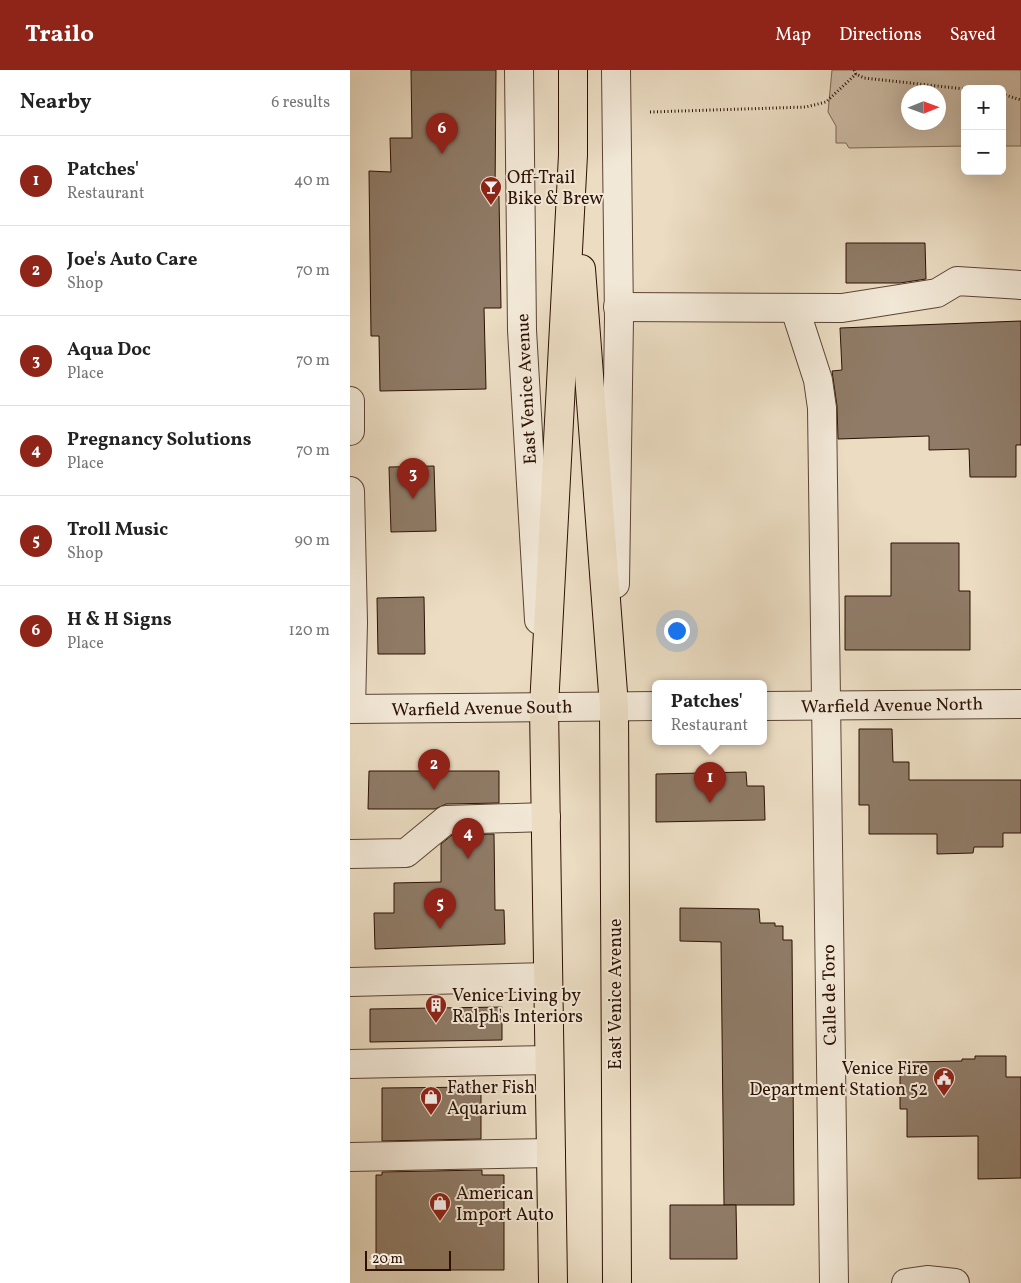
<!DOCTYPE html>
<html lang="en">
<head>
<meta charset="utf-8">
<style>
  body { margin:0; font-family:Vollkorn,serif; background:#f2f2f2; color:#222 }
  .controls { position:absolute; right:15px; top:15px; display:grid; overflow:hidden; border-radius:8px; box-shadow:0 5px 20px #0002 }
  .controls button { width:45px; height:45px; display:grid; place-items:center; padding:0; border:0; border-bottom:1px solid #e0e0e0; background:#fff; color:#222; font:25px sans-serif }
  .compass { position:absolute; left:551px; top:15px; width:45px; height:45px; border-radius:50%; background:#fff; box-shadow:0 5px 20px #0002; rotate:89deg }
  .scale { position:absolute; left:15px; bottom:12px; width:86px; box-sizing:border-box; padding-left:5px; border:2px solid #2c1104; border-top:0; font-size:14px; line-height:18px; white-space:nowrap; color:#2c1104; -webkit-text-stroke:4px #f2e8d7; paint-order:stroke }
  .you { position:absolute; left:326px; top:560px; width:18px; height:18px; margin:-12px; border:4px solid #fff; border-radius:50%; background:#1a73e8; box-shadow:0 0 0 8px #1a73e833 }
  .badge { display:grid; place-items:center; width:32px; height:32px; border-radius:50%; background:#8f2418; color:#fff; font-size:16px; font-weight:700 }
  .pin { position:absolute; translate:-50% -41px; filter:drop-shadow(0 1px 2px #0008) }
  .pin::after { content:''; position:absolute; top:26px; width:18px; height:15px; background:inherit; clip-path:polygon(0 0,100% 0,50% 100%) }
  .popup { position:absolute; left:302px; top:610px; width:115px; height:65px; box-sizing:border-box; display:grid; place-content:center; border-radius:8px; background:#fff; filter:drop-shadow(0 1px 4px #0005); font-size:16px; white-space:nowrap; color:#767676 }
  .popup b { font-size:19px; color:#222 }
  .popup::after { content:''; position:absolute; left:50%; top:100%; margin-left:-10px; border:10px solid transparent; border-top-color:#fff }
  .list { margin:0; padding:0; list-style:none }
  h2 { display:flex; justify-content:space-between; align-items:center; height:65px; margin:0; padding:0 20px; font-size:21px }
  h2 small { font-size:16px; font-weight:400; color:#767676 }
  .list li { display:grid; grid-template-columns:32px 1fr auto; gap:15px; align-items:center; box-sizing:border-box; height:90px; padding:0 20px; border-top:1px solid #e0e0e0 }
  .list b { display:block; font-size:19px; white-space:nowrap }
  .list p { margin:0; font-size:16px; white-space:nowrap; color:#767676 }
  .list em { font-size:16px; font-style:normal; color:#767676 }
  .map { position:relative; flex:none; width:671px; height:1213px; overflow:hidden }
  header { display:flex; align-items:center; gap:30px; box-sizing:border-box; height:70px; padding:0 25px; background:#8f2418; color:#fff }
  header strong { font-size:24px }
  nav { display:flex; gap:28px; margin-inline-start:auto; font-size:18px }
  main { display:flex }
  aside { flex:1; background:#fff }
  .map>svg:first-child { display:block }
  .green { fill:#cbb9a2; stroke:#7c6553; fill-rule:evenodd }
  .building { fill:#8f7b67; stroke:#2c1104 }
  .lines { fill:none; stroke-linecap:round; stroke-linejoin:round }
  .minor-casing { stroke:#5c4434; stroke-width:30 }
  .major-casing { stroke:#2c1104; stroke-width:30 }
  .path { stroke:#2c1104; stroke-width:3; stroke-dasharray:1 2.5; stroke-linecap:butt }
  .minor { stroke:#f2e8d7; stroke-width:28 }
  .major { stroke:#ebdcc2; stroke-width:28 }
  .labels { text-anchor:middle; stroke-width:4; stroke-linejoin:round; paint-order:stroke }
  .poi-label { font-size:18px; fill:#2c1104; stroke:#f2e8d7; text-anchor:start }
  .street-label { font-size:18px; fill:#2c1104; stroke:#f2e8d7 }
</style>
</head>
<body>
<header>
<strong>Trailo</strong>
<nav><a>Map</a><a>Directions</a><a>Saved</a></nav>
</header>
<main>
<aside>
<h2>Nearby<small>6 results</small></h2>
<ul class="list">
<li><span class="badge">1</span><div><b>Patches'</b><p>Restaurant</p></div><em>40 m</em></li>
<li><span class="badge">2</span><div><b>Joe's Auto Care</b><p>Shop</p></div><em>70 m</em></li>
<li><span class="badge">3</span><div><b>Aqua Doc</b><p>Place</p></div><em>70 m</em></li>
<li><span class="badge">4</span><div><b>Pregnancy Solutions</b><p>Place</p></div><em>70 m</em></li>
<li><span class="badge">5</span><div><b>Troll Music</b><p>Shop</p></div><em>90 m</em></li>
<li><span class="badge">6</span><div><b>H &amp; H Signs</b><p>Place</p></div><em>120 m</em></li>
</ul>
</aside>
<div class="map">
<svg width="671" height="1213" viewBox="0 0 671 1213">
  <rect width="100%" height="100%" fill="#ebdcc2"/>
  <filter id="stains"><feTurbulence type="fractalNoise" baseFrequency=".004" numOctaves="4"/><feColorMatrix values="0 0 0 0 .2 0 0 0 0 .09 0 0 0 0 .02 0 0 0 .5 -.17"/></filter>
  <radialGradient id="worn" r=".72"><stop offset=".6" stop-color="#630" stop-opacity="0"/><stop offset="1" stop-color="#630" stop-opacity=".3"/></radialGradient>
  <path class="green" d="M 482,0 L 671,0 L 671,76 L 652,76 L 652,19 L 615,19 L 615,76 L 499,78 L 496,73 L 486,73 L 486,56 L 478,42 ZM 558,22 L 588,22 L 588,52 L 558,52 Z"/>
  <g class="building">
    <path d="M 61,0 L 146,0 L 145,126 L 149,126 L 151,238 L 134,238 L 136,319 L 30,321 L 29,266 L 21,266 L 19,101 L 41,102 L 40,68 L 62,68 Z"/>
    <path d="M 496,173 L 575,173 L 576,209 L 550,213 L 496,213 Z"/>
    <path d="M 671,251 L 671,375 L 666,375 L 666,407 L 620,407 L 619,379 L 579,380 L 579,366 L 488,369 L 487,336 L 482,301 L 492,300 L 490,258 Z"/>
    <path d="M 84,396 L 86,461 L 41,462 L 39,397 Z"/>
    <path d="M 541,473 L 609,473 L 609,521 L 620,521 L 620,580 L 495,580 L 495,526 L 541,526 Z"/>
    <path d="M 74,527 L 75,584 L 28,584 L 27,528 Z"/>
    <path d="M 509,659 L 542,659 L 543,692 L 559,692 L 559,710 L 671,710 L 671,763 L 653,763 L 653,777 L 624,777 L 623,783 L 587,784 L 587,764 L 519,764 L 519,735 L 509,735 Z"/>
    <path d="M 19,701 L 149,701 L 149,733 L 96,734 L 85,739 L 18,739 Z"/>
    <path d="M 396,702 L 397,716 L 414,716 L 415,750 L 306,752 L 306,704 Z"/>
    <path d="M 144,764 L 145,840 L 154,840 L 155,874 L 25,879 L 24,843 L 44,843 L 44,813 L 91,812 L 91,774 L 102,765 Z"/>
    <path d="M 330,838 L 409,839 L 410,853 L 425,853 L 425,856 L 433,856 L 433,870 L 442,870 L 444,1135 L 374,1135 L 371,872 L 330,871 Z"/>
    <path d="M 152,937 L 152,970 L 20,972 L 20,939 Z"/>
    <path d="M 625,986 L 656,986 L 656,1007 L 671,1007 L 671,1108 L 628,1109 L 628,1066 L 557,1067 L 557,1039 L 550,1039 L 550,1003 L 560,1003 L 560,992 L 612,991 L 612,989 L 625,989 Z"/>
    <path d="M 131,1017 L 131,1069 L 32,1071 L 32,1018 Z"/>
    <path d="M 132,1100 L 132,1105 L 154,1105 L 154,1200 L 26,1200 L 26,1105 L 32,1105 L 32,1102 Z"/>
    <path d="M 320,1135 L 386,1135 L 387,1189 L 320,1189 Z"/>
  </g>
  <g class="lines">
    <g class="minor-casing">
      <g id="minor">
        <path d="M 169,0 L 172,260 L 189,550"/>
        <path d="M 268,237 L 492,238 L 587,223 L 607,211 L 671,215"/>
        <path d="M 445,239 L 468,310 L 472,338 L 484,1213"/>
        <path d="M 0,331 L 0,361"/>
        <path d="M 0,421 L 3,552 L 1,639"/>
        <path d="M 265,514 L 269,248 L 266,0"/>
        <path d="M 414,636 L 671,634"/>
        <path d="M 0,639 L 306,636"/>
        <path d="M 0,784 L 56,783 L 96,750 L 196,747"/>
        <path d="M 0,912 L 198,907"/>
        <path d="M 0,994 L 199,990"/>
        <path d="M 0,1087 L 201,1083"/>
        <path d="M 556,1213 L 577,1210 L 605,1213"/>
      </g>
    </g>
    <g class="major-casing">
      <g id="major">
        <path d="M 231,199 L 264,636 L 267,1213"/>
        <path d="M 203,1213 L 194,637 L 223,85 L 223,0"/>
      </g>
    </g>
    <g class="path">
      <path d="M 504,0 L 506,4 L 514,8 L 615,19"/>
      <path d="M 652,24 L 671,30"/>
      <path d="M 300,42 L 456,37 L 476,32 L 506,4"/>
    </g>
    <use href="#minor" class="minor"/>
    <use href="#major" class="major"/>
  </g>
  <defs>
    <g id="bar-pin" transform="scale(1.125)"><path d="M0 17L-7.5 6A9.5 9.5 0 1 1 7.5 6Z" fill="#8f2418" stroke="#f2e8d7"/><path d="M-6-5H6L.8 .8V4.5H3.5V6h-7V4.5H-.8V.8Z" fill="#fff"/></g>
    <g id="building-pin" transform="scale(1.125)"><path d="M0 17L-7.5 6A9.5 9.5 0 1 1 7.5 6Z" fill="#8f2418" stroke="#f2e8d7"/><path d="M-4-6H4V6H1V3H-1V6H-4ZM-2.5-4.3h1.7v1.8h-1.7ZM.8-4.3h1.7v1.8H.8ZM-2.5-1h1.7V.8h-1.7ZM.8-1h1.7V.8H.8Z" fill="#fff"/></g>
    <g id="civic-pin" transform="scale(1.125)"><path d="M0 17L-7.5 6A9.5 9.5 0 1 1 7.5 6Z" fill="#8f2418" stroke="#f2e8d7"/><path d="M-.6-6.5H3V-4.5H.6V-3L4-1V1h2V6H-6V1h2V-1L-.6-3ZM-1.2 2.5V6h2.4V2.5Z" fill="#fff"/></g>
    <g id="shop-pin" transform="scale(1.125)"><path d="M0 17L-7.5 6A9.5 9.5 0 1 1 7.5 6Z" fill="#8f2418" stroke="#f2e8d7"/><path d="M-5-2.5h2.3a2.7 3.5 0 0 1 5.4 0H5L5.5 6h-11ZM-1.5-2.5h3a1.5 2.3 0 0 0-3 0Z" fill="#fff"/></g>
  </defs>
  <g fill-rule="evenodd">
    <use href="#bar-pin" x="141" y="117"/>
    <use href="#building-pin" x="86" y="935"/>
    <use href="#civic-pin" x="594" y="1008"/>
    <use href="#shop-pin" x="81" y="1027"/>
    <use href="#shop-pin" x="90" y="1133"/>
  </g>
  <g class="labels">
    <g class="poi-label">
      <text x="157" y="113">Off-Trail<tspan x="157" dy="21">Bike &amp; Brew</tspan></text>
      <text x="102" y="931">Venice Living by<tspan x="102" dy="21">Ralph's Interiors</tspan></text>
      <text x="578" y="1004" text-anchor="end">Venice Fire<tspan x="578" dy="21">Department Station 52</tspan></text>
      <text x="97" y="1023">Father Fish<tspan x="97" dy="21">Aquarium</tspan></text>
      <text x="106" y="1129">American<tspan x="106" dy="21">Import Auto</tspan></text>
    </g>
    <g class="street-label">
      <text transform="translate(176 319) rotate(-93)" y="6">East Venice Avenue</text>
      <text transform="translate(542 635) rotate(-1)" y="6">Warfield Avenue North</text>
      <text transform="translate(132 638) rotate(-1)" y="6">Warfield Avenue South</text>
      <text transform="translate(265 924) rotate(-90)" y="6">East Venice Avenue</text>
      <text transform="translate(479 925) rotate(-91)" y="6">Calle de Toro</text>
    </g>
  </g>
  <rect width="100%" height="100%" filter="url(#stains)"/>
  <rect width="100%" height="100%" fill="url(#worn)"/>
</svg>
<div class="controls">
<button>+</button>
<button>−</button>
</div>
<svg class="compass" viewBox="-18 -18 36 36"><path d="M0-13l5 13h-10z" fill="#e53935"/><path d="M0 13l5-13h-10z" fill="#767676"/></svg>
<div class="scale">20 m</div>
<div class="you"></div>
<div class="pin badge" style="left:360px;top:733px">1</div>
<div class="popup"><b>Patches'</b>Restaurant</div>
<div class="pin badge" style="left:84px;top:720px">2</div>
<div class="pin badge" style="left:63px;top:429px">3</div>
<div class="pin badge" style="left:118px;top:789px">4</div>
<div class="pin badge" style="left:90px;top:859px">5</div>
<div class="pin badge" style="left:92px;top:84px">6</div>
</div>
</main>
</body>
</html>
